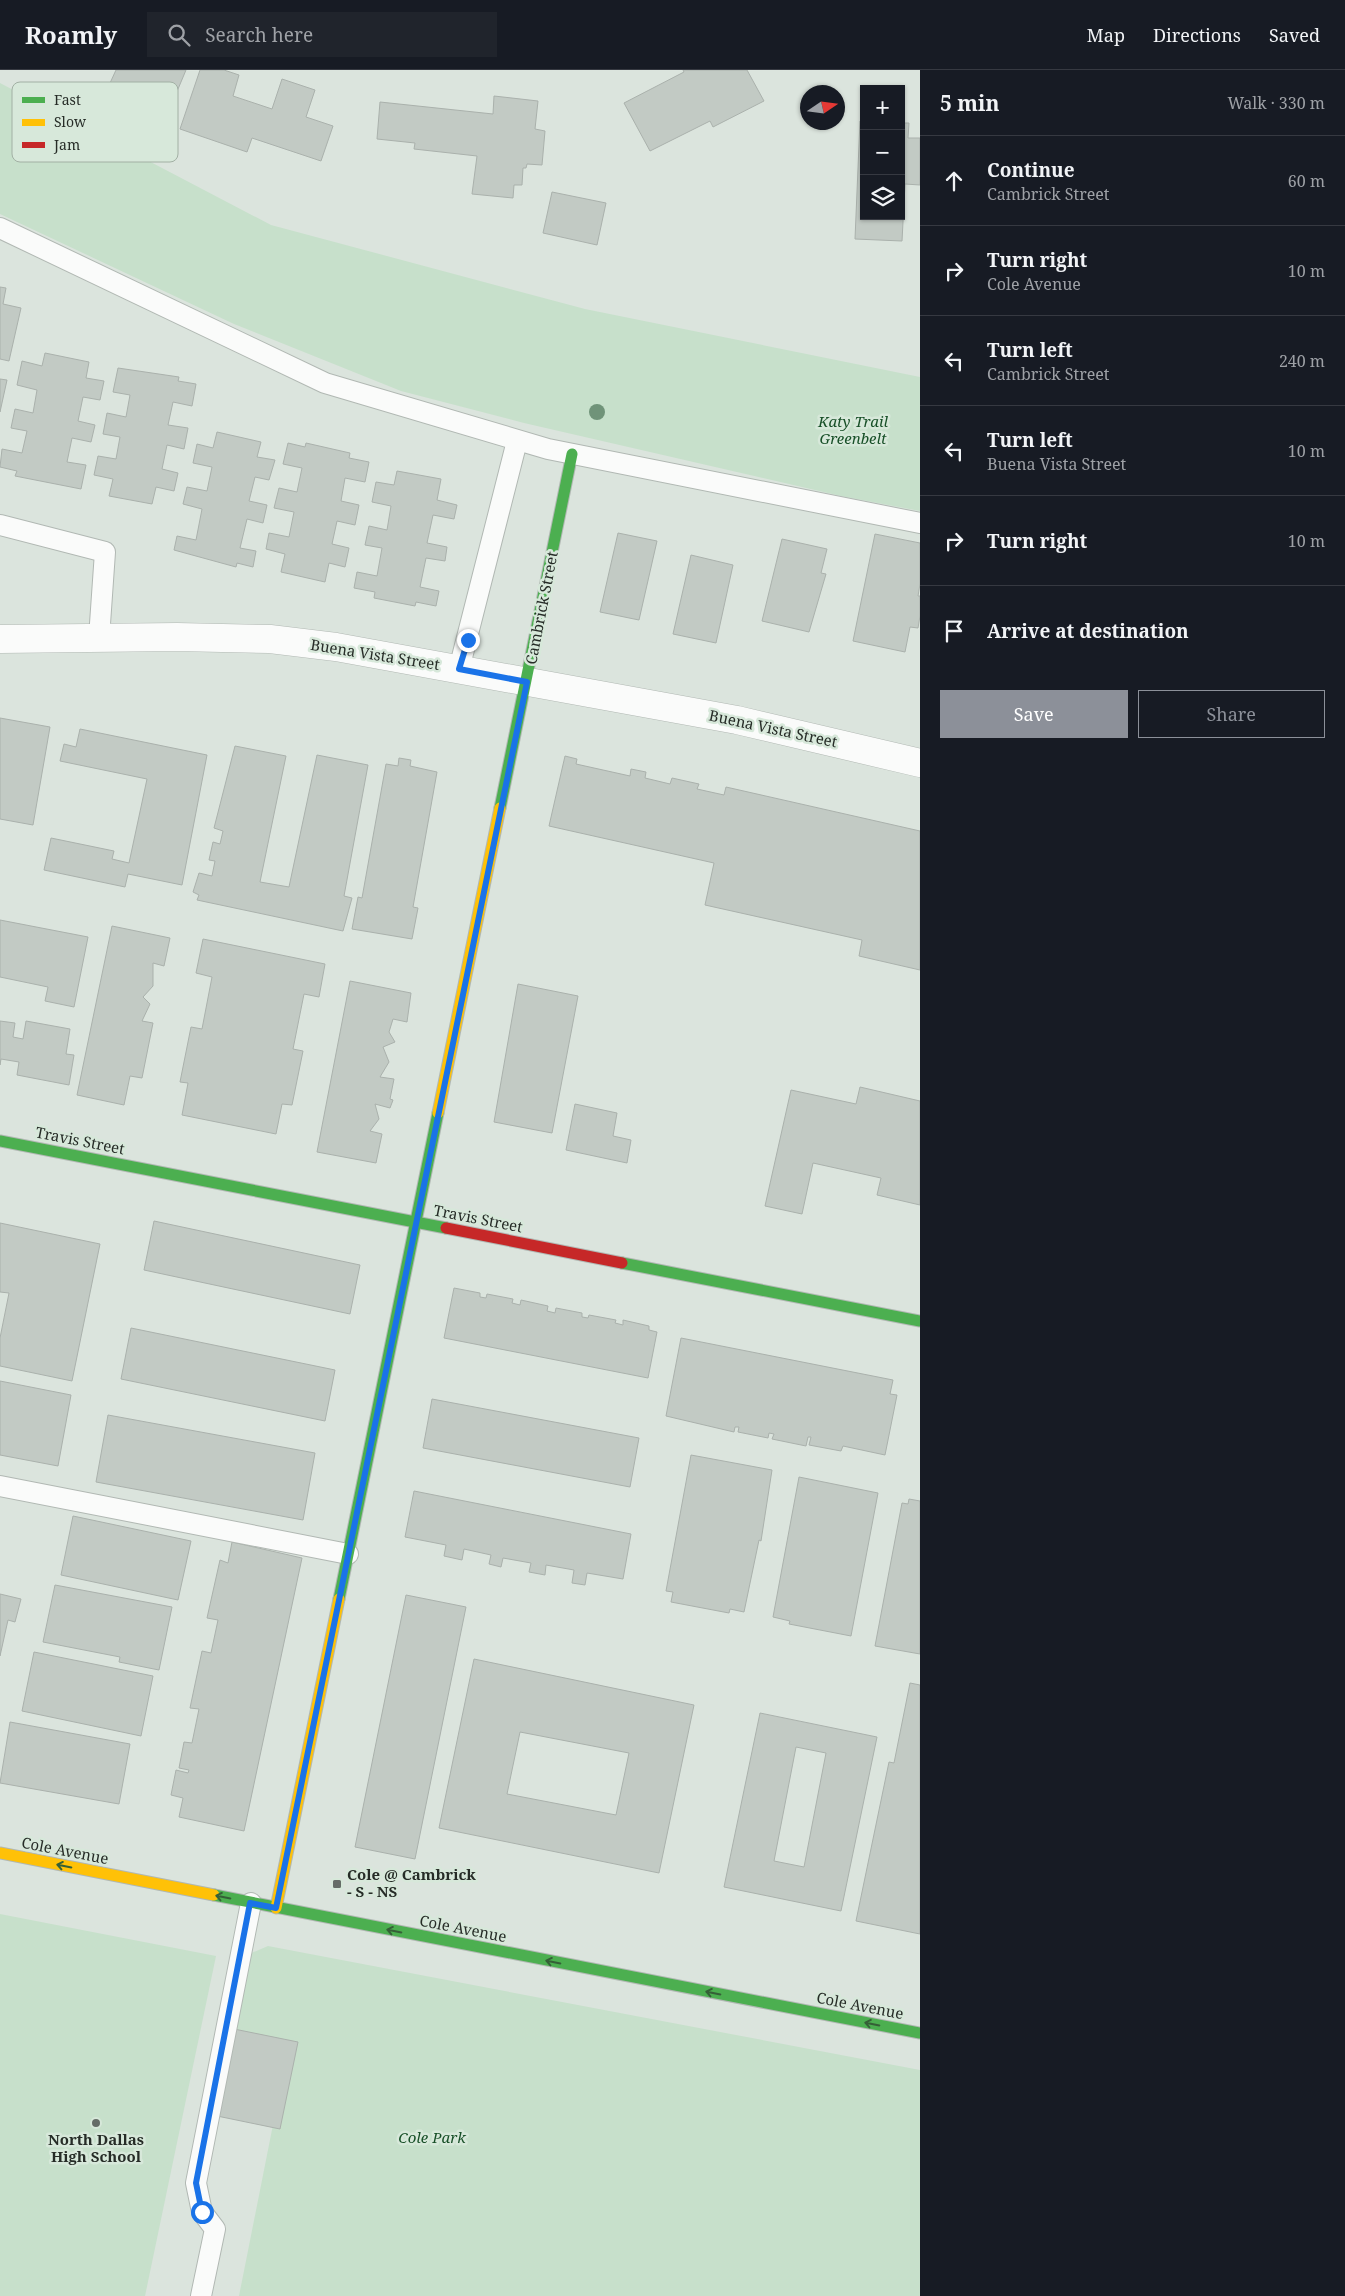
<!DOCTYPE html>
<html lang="en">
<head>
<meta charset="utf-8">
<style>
  body { margin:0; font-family:"Noto Serif",serif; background:#20242c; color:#f1f3f6 }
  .controls { position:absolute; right:15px; top:15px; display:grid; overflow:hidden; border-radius:0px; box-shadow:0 1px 4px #0004 }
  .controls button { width:45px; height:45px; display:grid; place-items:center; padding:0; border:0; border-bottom:1px solid #363941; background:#171b24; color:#f1f3f6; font:25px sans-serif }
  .compass { position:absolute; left:800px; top:15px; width:45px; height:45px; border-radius:50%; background:#171b24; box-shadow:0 1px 4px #0004; rotate:77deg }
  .stop { position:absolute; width:15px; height:15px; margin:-11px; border:4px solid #1a73e8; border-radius:50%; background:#fff }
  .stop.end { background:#1a73e8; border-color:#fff; box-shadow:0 1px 5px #0008 }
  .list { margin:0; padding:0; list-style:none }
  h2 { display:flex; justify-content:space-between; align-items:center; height:65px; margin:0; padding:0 20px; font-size:21px }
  h2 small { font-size:16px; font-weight:400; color:#9ea1a6 }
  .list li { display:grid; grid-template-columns:32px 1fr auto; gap:15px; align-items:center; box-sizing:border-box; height:90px; padding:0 20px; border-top:1px solid #363941 }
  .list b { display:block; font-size:19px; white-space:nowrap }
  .list p { margin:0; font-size:16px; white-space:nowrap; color:#9ea1a6 }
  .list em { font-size:16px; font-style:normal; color:#9ea1a6 }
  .actions { display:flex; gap:10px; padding:15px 20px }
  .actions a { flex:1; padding:11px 0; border:1px solid #8c9099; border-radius:0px; text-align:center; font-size:18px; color:#8c9099 }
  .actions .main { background:#8c9099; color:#fff }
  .icon { flex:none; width:28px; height:28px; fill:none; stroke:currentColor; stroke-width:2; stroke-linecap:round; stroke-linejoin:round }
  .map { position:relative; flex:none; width:920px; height:2226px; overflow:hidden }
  header { display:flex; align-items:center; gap:30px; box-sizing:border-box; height:70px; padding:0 25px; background:#171b24; border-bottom:1px solid #363941 }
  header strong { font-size:24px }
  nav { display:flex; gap:28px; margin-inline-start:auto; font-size:18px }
  .search { width:350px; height:45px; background:#20242c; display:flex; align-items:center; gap:12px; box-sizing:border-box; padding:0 18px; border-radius:0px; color:#9ea1a6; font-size:19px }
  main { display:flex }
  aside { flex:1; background:#171b24 }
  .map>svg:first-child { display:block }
  .green { fill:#c7e0cb }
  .building { fill:#c2cac4; stroke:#aab1ac; fill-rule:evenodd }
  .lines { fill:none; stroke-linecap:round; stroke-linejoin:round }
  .lane-casing { stroke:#b1b8b3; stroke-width:22 }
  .street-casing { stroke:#b1b8b3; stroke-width:29 }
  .fast-casing { stroke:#b1b8b3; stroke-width:13 }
  .slow-casing { stroke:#b1b8b3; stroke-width:13 }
  .jam-casing { stroke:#b1b8b3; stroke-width:13 }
  .lane { stroke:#fafbfa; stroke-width:20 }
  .street { stroke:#fafbfa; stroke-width:28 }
  .fast { stroke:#4caf50; stroke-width:11 }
  .slow { stroke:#ffc107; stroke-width:11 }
  .jam { stroke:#c62828; stroke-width:11 }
  .tree { fill:#709379 }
  .oneway { stroke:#356037 }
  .route { stroke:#1a73e8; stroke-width:6 }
  .poi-dot { fill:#656c67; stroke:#d7e8da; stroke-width:2 }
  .labels { text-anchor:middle; stroke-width:5; stroke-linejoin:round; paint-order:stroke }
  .park-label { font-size:15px; font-style:italic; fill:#185028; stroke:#d7e8da }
  .street-label { font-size:15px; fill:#262c27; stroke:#d7e8da }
  .poi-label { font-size:15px; font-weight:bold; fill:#262c27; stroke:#d7e8da; text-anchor:start }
  .key { fill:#d7e8da; stroke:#a2b0a4; stroke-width:1 }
  .key-label { font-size:14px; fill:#262c27 }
</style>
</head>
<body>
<header>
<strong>Roamly</strong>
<div class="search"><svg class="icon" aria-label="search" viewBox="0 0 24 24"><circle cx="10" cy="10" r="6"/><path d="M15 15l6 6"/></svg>Search here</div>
<nav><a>Map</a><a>Directions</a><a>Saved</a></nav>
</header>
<main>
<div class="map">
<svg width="920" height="2226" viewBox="0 0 920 2226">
  <rect width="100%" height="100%" fill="#dbe4dd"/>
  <g class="green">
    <path d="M 0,13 L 271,155 L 585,239 L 920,307 L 920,441 L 841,426 L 524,353 L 401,321 L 234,254 L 0,144 Z"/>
    <path d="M 0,1844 L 216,1886 L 145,2226 L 0,2226 Z"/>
    <path d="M 268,1876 L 920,2000 L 920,2226 L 239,2226 L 289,1974 L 231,1962 L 249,1884 Z"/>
  </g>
  <g class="building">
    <path d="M 116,0 L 186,0 L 165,50 L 105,24 Z"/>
    <path d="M 200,0 L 224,0 L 239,5 L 233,26 L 272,39 L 282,9 L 315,20 L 306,47 L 333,56 L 321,91 L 252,68 L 247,82 L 180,59 Z"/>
    <path d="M 683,0 L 747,0 L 764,31 L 713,57 L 710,51 L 650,81 L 624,33 L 684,2 Z"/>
    <path d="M 494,26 L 538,31 L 535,59 L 545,61 L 542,95 L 527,94 L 526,98 L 523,98 L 522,115 L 514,115 L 513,128 L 472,124 L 477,86 L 414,79 L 415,73 L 377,69 L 380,32 L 493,44 Z"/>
    <path d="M 860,51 L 864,51 L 864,146 L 901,146 L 901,53 L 909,53 L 908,68 L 920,68 L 920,115 L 905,114 L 902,171 L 855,169 Z"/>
    <path d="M 552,122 L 606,133 L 597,175 L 543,163 Z"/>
    <path d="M 0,217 L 6,218 L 3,234 L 21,238 L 9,291 L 0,289 Z"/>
    <path d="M 45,283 L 89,292 L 86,308 L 104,311 L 100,330 L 83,327 L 78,351 L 95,355 L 91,372 L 72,368 L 67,392 L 86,395 L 81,419 L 15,406 L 17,401 L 0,397 L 2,379 L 22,383 L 27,361 L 11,358 L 15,339 L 33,343 L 37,320 L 17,315 L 22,291 L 42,296 Z"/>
    <path d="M 118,298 L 179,307 L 178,311 L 196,314 L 192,336 L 173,332 L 168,355 L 188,358 L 184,379 L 167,375 L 162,399 L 178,403 L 174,421 L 156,417 L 152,434 L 109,426 L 113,409 L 94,405 L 98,386 L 116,389 L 120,367 L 103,364 L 107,343 L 126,347 L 130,325 L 113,322 Z"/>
    <path d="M 0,309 L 7,310 L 0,342 Z"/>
    <path d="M 217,362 L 261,372 L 257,387 L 275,390 L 269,410 L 255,407 L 249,431 L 267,435 L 263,453 L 247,449 L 240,478 L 256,481 L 253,497 L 237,493 L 236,497 L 174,480 L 177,466 L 196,470 L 202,439 L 183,434 L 187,417 L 207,421 L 212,397 L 193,393 L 197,374 L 213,378 Z"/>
    <path d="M 288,373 L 305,377 L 306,373 L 350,383 L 349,388 L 369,392 L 365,412 L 345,408 L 341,431 L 359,435 L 355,455 L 337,451 L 332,474 L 349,478 L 345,497 L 329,493 L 325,512 L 281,502 L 285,484 L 266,479 L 269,463 L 289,467 L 294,442 L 274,438 L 279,418 L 297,422 L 302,398 L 283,394 Z"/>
    <path d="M 397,401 L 441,409 L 437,430 L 457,435 L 454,449 L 433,445 L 427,473 L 447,477 L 445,491 L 426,488 L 420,517 L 439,521 L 436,536 L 416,532 L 415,536 L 374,528 L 375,522 L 354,518 L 357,502 L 377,506 L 382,478 L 365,475 L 369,456 L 387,460 L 391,436 L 372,432 L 376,412 L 394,415 Z"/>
    <path d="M 618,463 L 657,471 L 639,550 L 600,542 Z"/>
    <path d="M 875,464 L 920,473 L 920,514 L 918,526 L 920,526 L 920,546 L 918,558 L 910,557 L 905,582 L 853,571 Z"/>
    <path d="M 782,469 L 827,479 L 821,503 L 826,504 L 809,562 L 762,551 Z"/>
    <path d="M 691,485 L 733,495 L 716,573 L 673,564 Z"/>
    <path d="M 0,648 L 50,657 L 33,755 L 0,749 Z"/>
    <path d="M 80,659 L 207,685 L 182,815 L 128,804 L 125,817 L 44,800 L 51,768 L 114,781 L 112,789 L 129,793 L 147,709 L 60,691 L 64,674 L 76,677 Z"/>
    <path d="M 235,676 L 286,686 L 260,812 L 289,817 L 317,685 L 368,695 L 344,826 L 352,828 L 343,861 L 197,830 L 199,825 L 193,822 L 199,803 L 212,806 L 215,791 L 209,790 L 213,772 L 220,774 L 223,761 L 214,758 Z"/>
    <path d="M 565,686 L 577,689 L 576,694 L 630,706 L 631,699 L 646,702 L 645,708 L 670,714 L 672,708 L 699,714 L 697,719 L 724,725 L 726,717 L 920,761 L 920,900 L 859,886 L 862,870 L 705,835 L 714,793 L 549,756 Z"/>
    <path d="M 399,688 L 411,690 L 410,696 L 437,702 L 413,837 L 418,838 L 412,869 L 352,859 L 358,827 L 362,828 L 386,694 L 398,696 Z"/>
    <path d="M 0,850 L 88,867 L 74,937 L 45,931 L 48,917 L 0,907 Z"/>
    <path d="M 112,856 L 170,868 L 164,896 L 153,893 L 153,916 L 143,927 L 150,934 L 142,951 L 153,953 L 142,1008 L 130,1006 L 124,1035 L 77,1025 Z"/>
    <path d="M 203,869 L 325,894 L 319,927 L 304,924 L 293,979 L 303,981 L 292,1035 L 282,1034 L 276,1064 L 182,1045 L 188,1013 L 180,1012 L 191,957 L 202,959 L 212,907 L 196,903 Z"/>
    <path d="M 350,911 L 411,923 L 407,952 L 393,949 L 389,962 L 395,972 L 383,977 L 389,992 L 380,1007 L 394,1009 L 390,1029 L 393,1030 L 390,1038 L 375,1034 L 379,1049 L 370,1061 L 382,1064 L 376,1093 L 317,1082 Z"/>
    <path d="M 518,914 L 578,926 L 552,1063 L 494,1052 Z"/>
    <path d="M 0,951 L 15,953 L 13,967 L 23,969 L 26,951 L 70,959 L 66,984 L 74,985 L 69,1015 L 17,1005 L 19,992 L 1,989 L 0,995 Z"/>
    <path d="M 860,1017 L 920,1031 L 920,1135 L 877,1125 L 881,1108 L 813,1093 L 802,1144 L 765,1136 L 791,1020 L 856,1034 Z"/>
    <path d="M 575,1034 L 617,1043 L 613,1066 L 631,1070 L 627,1093 L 566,1080 Z"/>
    <path d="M 154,1151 L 360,1195 L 350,1244 L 144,1200 Z"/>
    <path d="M 0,1153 L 100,1174 L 72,1311 L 0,1296 L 0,1268 L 9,1223 L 0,1222 Z"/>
    <path d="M 454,1218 L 480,1223 L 480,1227 L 486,1228 L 487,1224 L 513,1229 L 512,1233 L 520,1235 L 521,1230 L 548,1236 L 547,1241 L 555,1243 L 556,1238 L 582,1243 L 582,1247 L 588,1248 L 589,1245 L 616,1250 L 615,1253 L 623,1255 L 623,1250 L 649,1256 L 649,1260 L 657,1262 L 648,1308 L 444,1268 Z"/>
    <path d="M 131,1258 L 335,1300 L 325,1351 L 121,1309 Z"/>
    <path d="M 681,1268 L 893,1310 L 890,1324 L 897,1325 L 885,1385 L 843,1376 L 841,1381 L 809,1375 L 811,1367 L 808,1367 L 806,1376 L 772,1369 L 774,1364 L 769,1363 L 768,1368 L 738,1362 L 739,1357 L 735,1357 L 734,1362 L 666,1346 Z"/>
    <path d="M 0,1311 L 71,1325 L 58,1396 L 0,1385 Z"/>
    <path d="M 432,1329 L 639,1368 L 630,1417 L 423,1378 Z"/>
    <path d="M 108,1345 L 315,1383 L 303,1450 L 96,1412 Z"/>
    <path d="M 691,1385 L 772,1400 L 761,1471 L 759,1470 L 744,1542 L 730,1539 L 729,1543 L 671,1532 L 673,1522 L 666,1521 Z"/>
    <path d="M 799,1407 L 878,1423 L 851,1566 L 789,1554 L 790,1551 L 773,1547 Z"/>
    <path d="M 414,1421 L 631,1464 L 623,1509 L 587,1503 L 585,1515 L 572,1513 L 574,1500 L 546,1495 L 545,1505 L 529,1502 L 531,1493 L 503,1488 L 501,1497 L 489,1494 L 491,1485 L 464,1479 L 462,1490 L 444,1486 L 446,1475 L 405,1467 Z"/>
    <path d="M 909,1429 L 920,1431 L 920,1584 L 875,1576 L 902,1433 L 908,1434 Z"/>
    <path d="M 73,1446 L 191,1471 L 178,1530 L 61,1505 Z"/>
    <path d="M 232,1472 L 302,1488 L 244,1761 L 179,1747 L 183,1728 L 171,1725 L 176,1700 L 188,1703 L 189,1700 L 179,1698 L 184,1672 L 192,1673 L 199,1639 L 190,1638 L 202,1581 L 211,1583 L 218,1550 L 207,1548 L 220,1490 L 228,1493 Z"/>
    <path d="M 55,1515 L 172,1537 L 159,1600 L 119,1592 L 120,1587 L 43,1572 Z"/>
    <path d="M 0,1524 L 21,1529 L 15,1552 L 8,1550 L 0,1586 Z"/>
    <path d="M 406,1525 L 466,1537 L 415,1789 L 355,1777 Z"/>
    <path d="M 34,1582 L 153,1606 L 141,1666 L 22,1641 Z"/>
    <path d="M 474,1589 L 694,1635 L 659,1803 L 439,1758 ZM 520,1662 L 629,1683 L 616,1745 L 507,1724 Z"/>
    <path d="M 910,1613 L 920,1615 L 920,1864 L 856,1851 L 889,1692 L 894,1693 Z"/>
    <path d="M 760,1643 L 877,1667 L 841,1841 L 724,1817 ZM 796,1677 L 826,1683 L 804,1797 L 774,1791 Z"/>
    <path d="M 10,1652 L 130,1674 L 119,1734 L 0,1713 Z"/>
    <path d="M 234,1959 L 298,1972 L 280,2059 L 217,2046 Z"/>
  </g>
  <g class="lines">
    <g class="lane-casing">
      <g id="lane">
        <path d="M 0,158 L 325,313 L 548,379 L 920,453"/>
        <path d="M 0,455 L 105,482 L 99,568"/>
        <path d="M 459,599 L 517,371"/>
        <path d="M 0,1416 L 348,1484"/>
        <path d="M 201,2226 L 215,2159 L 202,2142 L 196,2113 L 251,1833"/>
      </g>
    </g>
    <g class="street-casing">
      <path id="street" d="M 0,569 L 177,567 L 270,569 L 336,577 L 737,650 L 920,693"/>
    </g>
    <g class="fast-casing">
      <g id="fast">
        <path d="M 500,738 L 572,384"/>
        <path d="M 0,1071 L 446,1158"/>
        <path d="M 622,1193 L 920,1251"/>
        <path d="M 339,1529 L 438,1043"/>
        <path d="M 214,1825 L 920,1963"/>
      </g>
    </g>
    <g class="slow-casing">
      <g id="slow">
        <path d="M 438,1043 L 500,738"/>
        <path d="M 0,1783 L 214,1825"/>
        <path d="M 276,1838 L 339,1529"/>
      </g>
    </g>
    <g class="jam-casing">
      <path id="jam" d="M 446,1158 L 622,1193"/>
    </g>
    <use href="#lane" class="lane"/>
    <use href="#street" class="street"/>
    <use href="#fast" class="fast"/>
    <use href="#slow" class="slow"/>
    <use href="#jam" class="jam"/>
  </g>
  <circle class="tree" cx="597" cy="342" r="8"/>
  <defs><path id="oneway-shaft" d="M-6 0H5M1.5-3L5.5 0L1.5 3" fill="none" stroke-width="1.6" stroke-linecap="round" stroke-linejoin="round" transform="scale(1.25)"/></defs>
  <g class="oneway">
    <use href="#oneway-shaft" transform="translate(64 1796) rotate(-169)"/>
    <use href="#oneway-shaft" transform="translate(223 1827) rotate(-169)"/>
    <use href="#oneway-shaft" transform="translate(394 1861) rotate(-169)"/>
    <use href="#oneway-shaft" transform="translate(553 1892) rotate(-169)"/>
    <use href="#oneway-shaft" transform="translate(713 1923) rotate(-169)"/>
    <use href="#oneway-shaft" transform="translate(872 1954) rotate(-169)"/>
  </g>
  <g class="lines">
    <path class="route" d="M 202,2142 L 196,2113 L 250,1833 L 276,1838 L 527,612 L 459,599 L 468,570"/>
  </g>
  <g class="poi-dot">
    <rect x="332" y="1809" width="10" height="10" rx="2.5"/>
    <circle cx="96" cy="2053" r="5"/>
  </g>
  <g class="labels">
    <g class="park-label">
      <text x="853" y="357">Katy Trail<tspan x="853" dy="17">Greenbelt</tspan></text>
      <text x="432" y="2073">Cole Park</text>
    </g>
    <g class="street-label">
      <text transform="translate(542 538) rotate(-79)" y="5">Cambrick Street</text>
      <text transform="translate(375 585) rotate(9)" y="5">Buena Vista Street</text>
      <text transform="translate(773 659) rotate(12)" y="5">Buena Vista Street</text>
      <text transform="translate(80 1071) rotate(11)" y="5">Travis Street</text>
      <text transform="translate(478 1149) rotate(11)" y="5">Travis Street</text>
      <text transform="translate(65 1781) rotate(11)" y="5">Cole Avenue</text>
      <text transform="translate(463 1859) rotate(11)" y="5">Cole Avenue</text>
      <text transform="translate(860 1936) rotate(11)" y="5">Cole Avenue</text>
    </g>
    <g class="poi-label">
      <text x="347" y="1810">Cole @ Cambrick<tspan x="347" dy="17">- S - NS</tspan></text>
      <text x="96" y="2075" text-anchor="middle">North Dallas<tspan x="96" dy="17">High School</tspan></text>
    </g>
  </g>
  <rect x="12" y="12" width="166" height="80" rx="8" class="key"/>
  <rect x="22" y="27" width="23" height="6" fill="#4caf50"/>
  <rect x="22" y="49" width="23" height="7" fill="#ffc107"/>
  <rect x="22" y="72" width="23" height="6" fill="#c62828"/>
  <g class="key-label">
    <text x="54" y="35">Fast</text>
    <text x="54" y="57">Slow</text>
    <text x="54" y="80">Jam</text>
  </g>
</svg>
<div class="controls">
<button>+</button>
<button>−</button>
<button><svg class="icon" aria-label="layers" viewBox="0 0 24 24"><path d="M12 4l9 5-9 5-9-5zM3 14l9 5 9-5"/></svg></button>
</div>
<svg class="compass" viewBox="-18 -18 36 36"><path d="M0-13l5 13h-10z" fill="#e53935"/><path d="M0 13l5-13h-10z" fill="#9ea1a6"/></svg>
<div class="stop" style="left:202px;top:2142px"></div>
<div class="stop end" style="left:468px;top:570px"></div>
</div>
<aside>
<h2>5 min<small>Walk · 330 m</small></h2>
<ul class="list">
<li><svg class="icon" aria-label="ahead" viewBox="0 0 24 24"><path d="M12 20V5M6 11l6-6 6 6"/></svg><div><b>Continue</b><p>Cambrick Street</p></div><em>60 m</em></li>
<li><svg class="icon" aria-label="right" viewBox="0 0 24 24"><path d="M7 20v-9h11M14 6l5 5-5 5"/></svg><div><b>Turn right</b><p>Cole Avenue</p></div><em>10 m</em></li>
<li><svg class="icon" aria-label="left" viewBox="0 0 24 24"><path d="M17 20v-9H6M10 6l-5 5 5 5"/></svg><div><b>Turn left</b><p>Cambrick Street</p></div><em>240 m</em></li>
<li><svg class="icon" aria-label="left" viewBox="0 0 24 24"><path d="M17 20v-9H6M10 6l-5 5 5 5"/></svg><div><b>Turn left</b><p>Buena Vista Street</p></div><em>10 m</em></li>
<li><svg class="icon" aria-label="right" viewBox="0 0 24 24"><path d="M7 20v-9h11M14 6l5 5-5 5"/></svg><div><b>Turn right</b></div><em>10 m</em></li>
<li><svg class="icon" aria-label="arrive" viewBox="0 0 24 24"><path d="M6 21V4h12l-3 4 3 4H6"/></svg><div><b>Arrive at destination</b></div></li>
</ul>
<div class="actions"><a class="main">Save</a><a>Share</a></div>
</aside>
</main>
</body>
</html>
